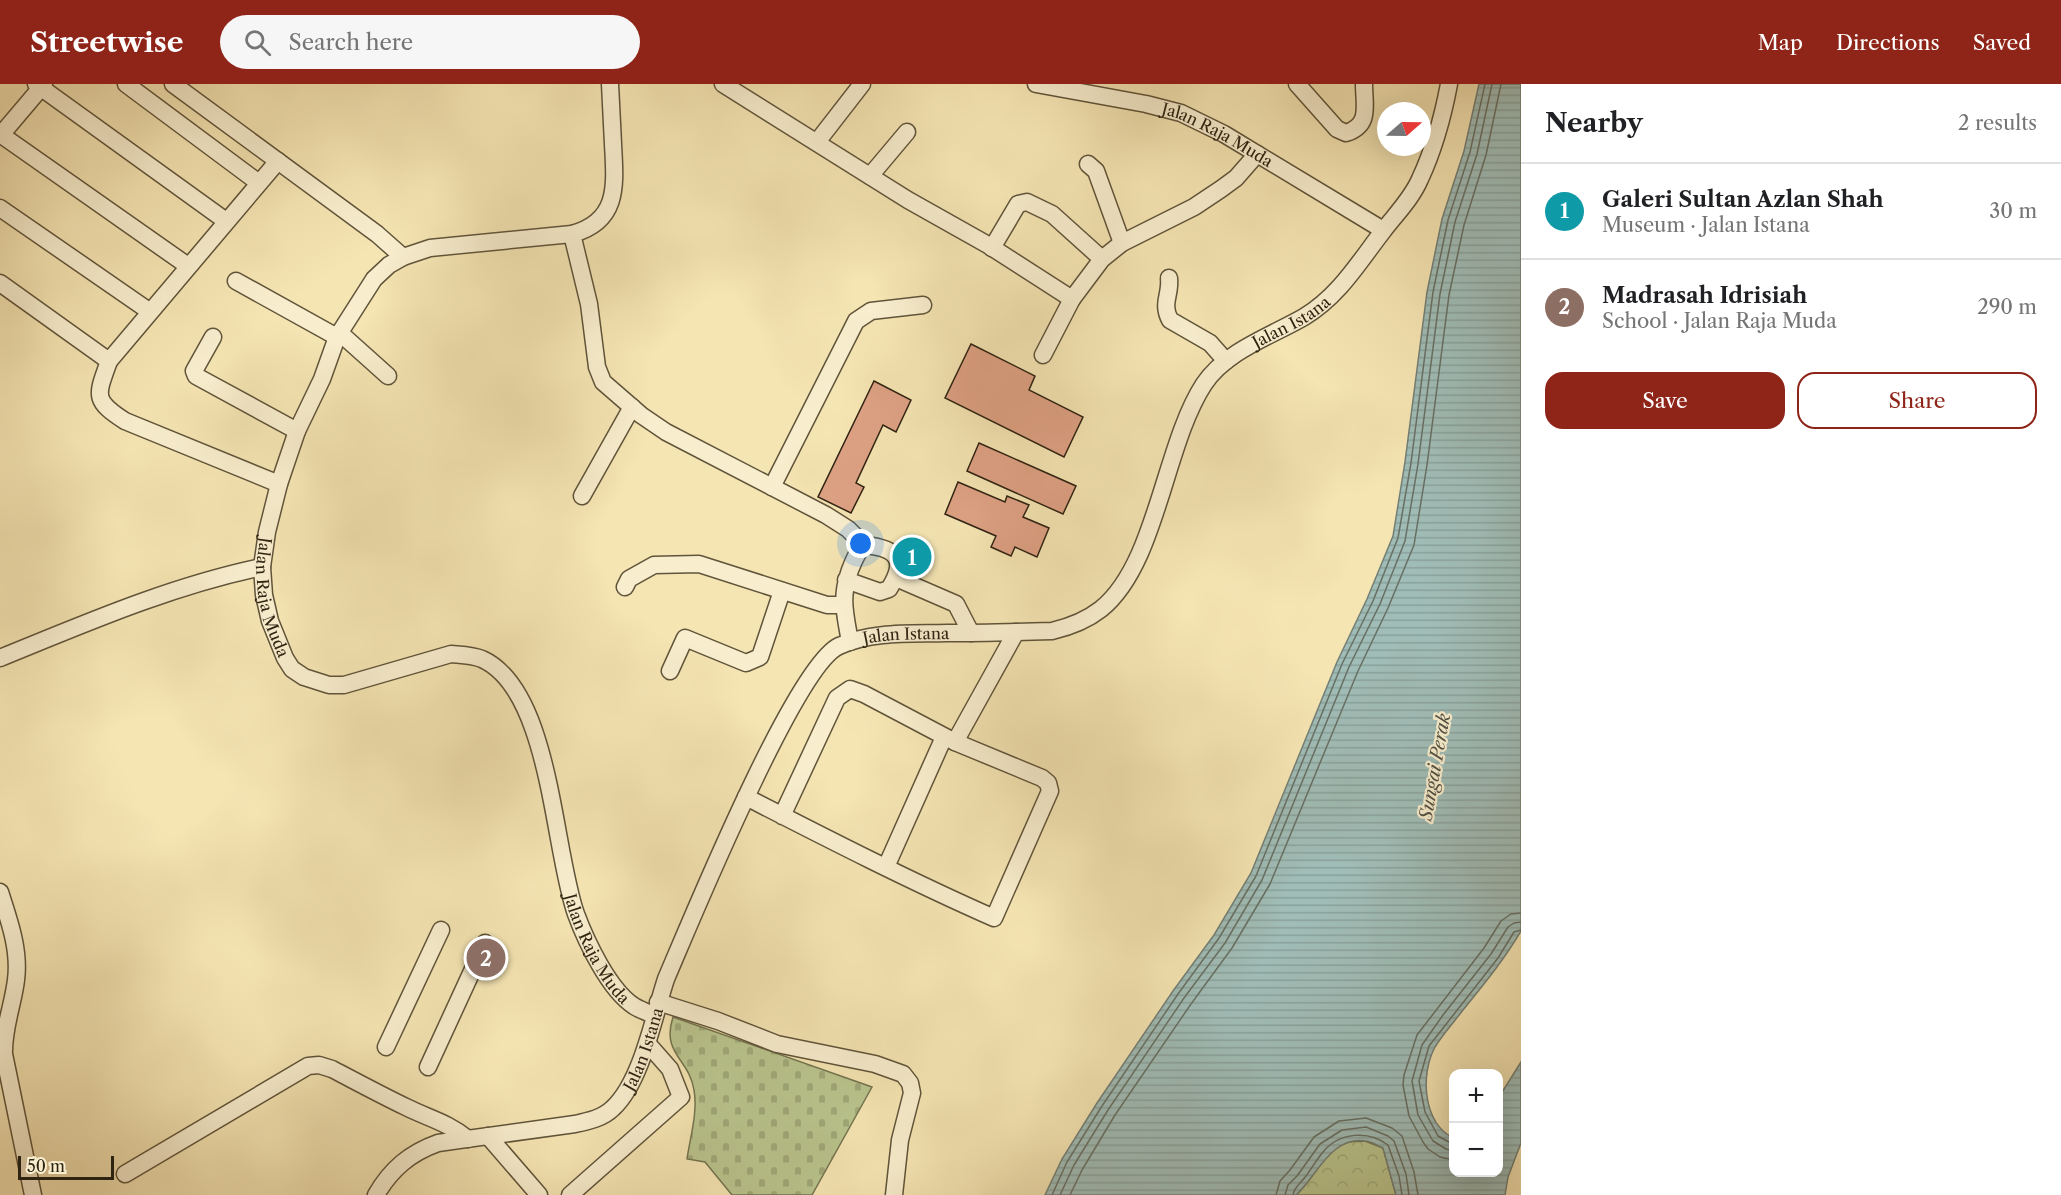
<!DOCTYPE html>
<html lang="en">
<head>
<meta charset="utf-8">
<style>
  body { margin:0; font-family:"Libre Caslon Text",serif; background:#f6f6f6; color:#202124 }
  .controls { position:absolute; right:18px; bottom:18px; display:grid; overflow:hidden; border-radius:12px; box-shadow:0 6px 24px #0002 }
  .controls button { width:54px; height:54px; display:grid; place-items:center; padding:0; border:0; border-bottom:2px solid #e0e0e0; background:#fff; color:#202124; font:30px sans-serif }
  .compass { position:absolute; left:1377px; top:18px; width:54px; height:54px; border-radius:50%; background:#fff; box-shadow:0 6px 24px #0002; rotate:70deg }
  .scale { position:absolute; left:18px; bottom:15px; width:96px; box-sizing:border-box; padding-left:6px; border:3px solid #2f2312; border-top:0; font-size:16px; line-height:21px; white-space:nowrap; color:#2f2312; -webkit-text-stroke:4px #f8eece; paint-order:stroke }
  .you { position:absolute; left:861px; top:460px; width:21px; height:21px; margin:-15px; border:4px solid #fff; border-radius:50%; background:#1a73e8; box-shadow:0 0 0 9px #1a73e833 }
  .badge { display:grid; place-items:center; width:39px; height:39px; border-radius:50%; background:#8f2418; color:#fff; font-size:20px; font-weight:700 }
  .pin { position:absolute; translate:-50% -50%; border:3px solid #fff; box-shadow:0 2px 6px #0006 }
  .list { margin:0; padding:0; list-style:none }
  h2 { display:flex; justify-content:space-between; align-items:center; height:78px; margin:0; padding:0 24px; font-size:26px }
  h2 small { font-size:20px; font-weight:400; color:#757577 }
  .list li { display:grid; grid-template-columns:39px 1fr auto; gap:18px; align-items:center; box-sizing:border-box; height:96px; padding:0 24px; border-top:2px solid #e0e0e0 }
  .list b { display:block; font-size:22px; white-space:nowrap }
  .list p { margin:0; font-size:20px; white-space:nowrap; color:#757577 }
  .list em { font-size:20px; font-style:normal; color:#757577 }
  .actions { display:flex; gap:12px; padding:18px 24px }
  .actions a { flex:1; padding:14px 0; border:2px solid #8f2418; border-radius:18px; text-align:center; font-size:21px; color:#8f2418 }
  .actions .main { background:#8f2418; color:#fff }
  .icon { flex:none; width:33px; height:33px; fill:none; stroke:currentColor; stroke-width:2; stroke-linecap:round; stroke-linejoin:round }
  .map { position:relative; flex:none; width:1521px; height:1111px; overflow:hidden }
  header { display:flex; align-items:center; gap:36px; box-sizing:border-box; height:84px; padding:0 30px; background:#8f2418; color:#fff }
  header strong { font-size:28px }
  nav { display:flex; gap:33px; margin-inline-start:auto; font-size:21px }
  .search { width:420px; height:54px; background:#f6f6f6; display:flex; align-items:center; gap:15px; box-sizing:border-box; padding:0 21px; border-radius:33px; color:#757577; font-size:22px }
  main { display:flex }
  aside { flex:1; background:#fff }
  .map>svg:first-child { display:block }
  .forest { fill:url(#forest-crowns); stroke:#747450; stroke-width:1.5 }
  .cemetery { fill:url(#cemetery-stones); stroke:#747450; stroke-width:1.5 }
  .water { fill:url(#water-rules); stroke:#737f75; stroke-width:1.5 }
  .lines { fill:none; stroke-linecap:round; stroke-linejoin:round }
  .shore { stroke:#687064; stroke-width:1.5 }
  .building { fill:#dea184; stroke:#2f2312; stroke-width:1.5 }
  .minor-casing { stroke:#60543a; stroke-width:19 }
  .minor { stroke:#f8eece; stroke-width:16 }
  .labels { text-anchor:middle; stroke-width:4.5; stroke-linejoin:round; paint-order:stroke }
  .street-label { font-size:16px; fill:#2f2312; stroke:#f8eece }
  .water-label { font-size:18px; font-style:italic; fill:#515144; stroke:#f8eece }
</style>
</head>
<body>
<header>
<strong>Streetwise</strong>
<div class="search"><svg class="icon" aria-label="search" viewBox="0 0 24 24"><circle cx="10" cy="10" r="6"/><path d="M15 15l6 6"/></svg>Search here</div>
<nav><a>Map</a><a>Directions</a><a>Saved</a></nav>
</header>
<main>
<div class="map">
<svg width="1521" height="1111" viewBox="0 0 1521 1111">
  <defs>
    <pattern id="forest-crowns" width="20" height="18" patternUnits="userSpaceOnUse" patternTransform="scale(1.5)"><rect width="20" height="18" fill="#bac58e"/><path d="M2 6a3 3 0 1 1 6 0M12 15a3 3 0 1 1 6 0" fill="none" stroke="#a0a979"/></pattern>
    <pattern id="cemetery-stones" width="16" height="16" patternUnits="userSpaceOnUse" patternTransform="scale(1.5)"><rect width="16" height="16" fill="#bac58e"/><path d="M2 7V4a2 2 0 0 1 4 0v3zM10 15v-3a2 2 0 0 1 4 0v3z" fill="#a0a979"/></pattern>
    <pattern id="water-rules" width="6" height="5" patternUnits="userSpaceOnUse" patternTransform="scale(1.5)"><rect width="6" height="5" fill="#a0bdb7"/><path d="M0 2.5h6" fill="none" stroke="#8aa29c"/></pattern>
  </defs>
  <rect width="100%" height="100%" fill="#f5e5b3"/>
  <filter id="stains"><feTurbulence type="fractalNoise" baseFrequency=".00333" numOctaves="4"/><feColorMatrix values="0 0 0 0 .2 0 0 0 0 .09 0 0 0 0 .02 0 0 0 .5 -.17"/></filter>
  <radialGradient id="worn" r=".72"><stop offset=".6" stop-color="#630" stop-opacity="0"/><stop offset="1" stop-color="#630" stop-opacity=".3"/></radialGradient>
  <path class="forest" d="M 1365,1057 L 1383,1064 L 1396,1111 L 1296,1111 C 1314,1095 1323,1068 1346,1059 C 1352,1057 1359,1057 1365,1057 Z"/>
  <path class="cemetery" d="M 673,933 L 872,1003 L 812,1111 L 732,1111 L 705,1078 L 687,1075 C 690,1054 698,1028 694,1006 C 689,974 661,970 673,933 Z"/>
  <path class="water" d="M 1479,0 L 1521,0 L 1521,847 C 1504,876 1484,900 1463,926 C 1454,938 1443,950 1435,963 C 1420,991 1423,1038 1453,1054 L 1454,1088 L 1498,1088 L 1499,1013 L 1521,978 L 1521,1059 L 1508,1093 L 1505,1111 L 1396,1111 L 1383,1064 C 1378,1062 1371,1057 1365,1057 C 1331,1052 1317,1092 1296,1111 L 1045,1111 L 1062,1075 L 1097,1019 L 1173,907 L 1214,851 L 1251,789 L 1337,578 L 1367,515 L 1393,452 L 1405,378 L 1427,208 L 1442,135 L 1464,67 Z"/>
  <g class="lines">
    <g class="shore">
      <path d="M 1454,1059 L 1449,1058 L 1438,1052 L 1425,1028 L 1419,997 L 1429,962 L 1498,874 L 1514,848 L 1521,846"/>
      <path d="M 1454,1067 L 1446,1065 L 1433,1057 L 1418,1031 L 1412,997 L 1422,961 L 1443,931 L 1491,870 L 1508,843 L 1514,839 L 1521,838"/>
      <path d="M 1454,1076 L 1440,1073 L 1428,1065 L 1423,1058 L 1409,1032 L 1403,1001 L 1404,991 L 1417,951 L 1484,864 L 1501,837 L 1511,830 L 1521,829"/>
      <path d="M 1052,1111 L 1067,1078 L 1102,1022 L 1178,910 L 1219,854 L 1256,792 L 1342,580 L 1373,517 L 1398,454 L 1411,379 L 1433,208 L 1448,136 L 1470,68 L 1485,0"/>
      <path d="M 1060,1111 L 1074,1081 L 1108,1026 L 1184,914 L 1225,859 L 1262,796 L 1349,583 L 1380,520 L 1405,457 L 1418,380 L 1440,210 L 1455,138 L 1477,70 L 1492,0"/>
      <path d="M 1070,1111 L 1082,1086 L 1115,1031 L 1191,920 L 1232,864 L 1270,800 L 1358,587 L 1388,524 L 1414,461 L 1427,381 L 1449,211 L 1464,141 L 1486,71 L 1501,0"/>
      <path d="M 1276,1111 L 1280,1097 L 1290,1086 L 1314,1053 L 1339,1037 L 1366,1034 L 1392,1044 L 1402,1052 L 1414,1088 L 1418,1111"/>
      <path d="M 1285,1111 L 1288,1101 L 1297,1092 L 1320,1060 L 1342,1046 L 1366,1043 L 1388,1052 L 1394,1057 L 1406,1090 L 1409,1111"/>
      <path d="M 1293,1111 C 1294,1103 1301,1099 1306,1092 C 1312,1084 1317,1075 1323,1068 C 1339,1048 1369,1046 1388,1061 L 1399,1092 L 1402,1111"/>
    </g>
  </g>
  <g class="building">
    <path d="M 971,260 L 1035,292 L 1029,306 L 1083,333 L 1064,373 L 945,314 Z"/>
    <path d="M 874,297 L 911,316 L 896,348 L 883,341 L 856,399 L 864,403 L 851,429 L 818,413 Z"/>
    <path d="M 979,359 L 1076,402 L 1063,430 L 967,387 Z"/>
    <path d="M 958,398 L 1005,418 L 1007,412 L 1029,421 L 1023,433 L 1049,444 L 1037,473 L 1015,463 L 1011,472 L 991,463 L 996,452 L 945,430 Z"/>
  </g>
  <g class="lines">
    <g class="minor-casing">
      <g id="minor">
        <path d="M 36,0 L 226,137"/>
        <path d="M 126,0 L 259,99"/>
        <path d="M 173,0 L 377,150 L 403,173"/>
        <path id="s1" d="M 610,0 C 611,20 612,40 613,60 C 615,100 620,137 572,150 L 430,164 L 403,173 L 389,181 L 374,195 L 337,253 L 322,295 L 297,347 L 279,400 L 267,448 L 262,483 L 264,511 L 270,537 L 285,574 L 292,585 L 304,593 L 329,601 L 344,601 L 451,570 C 462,571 472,571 482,575 C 551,606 553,766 576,830 C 586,857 609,906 634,922 C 640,926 648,928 654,932"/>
        <path d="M 723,0 L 908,116 L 988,161 L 1072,215"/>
        <path id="s2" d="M 1036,0 L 1146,20 L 1181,29 L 1224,50 L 1383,146"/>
        <path d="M 1297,0 L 1337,45 L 1346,49 C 1371,41 1364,22 1364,0"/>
        <path d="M 0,50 L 188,182"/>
        <path d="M 0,52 L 44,0"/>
        <path d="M 817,58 L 862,0"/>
        <path d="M 1088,80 L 1096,87 L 1122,159"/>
        <path d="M 870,92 L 907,48"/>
        <path d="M 0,124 L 149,227"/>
        <path d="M 572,150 L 589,220 L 597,283 L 603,298 L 641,331 L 666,348 L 826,431 L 848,445 L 864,461"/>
        <path d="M 992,164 L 1018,120 L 1027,118 L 1052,130 L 1102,175"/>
        <path d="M 1169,194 C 1171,211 1161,219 1170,236 L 1210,259 L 1226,277"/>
        <path d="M 236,197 L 337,253"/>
        <path d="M 0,199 L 109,277 L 278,77"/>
        <path d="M 340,249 L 388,292"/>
        <path d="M 213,253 L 194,287 L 196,292 L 297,347"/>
        <path d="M 1043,271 L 1072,215 L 1102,175 L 1122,159 L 1194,123 L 1221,105 L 1236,94 L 1257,70"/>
        <path d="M 109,277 C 97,311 92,316 125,337 L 279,400"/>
        <path d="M 772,403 L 856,237 L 871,227 L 923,221"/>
        <path d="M 582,412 L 632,323"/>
        <path d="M 896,494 L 956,520 L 971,549"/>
        <path d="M 846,496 L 880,508 L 889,505 C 907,476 898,464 864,461 C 857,468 854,476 850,486 C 840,514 845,529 850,558"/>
        <path d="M 625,503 L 629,495 L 654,481 L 699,480 L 827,521 L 844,521"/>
        <path d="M 0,574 C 86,539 171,502 262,483"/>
        <path d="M 670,587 L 685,554 L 746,579 L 760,573 L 782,507"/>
        <path d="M 955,658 L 1016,548"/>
        <path d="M 746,713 C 828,755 910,797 994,834 L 1050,707 L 1048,699 L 1042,694 L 955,658 L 864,610 L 850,605 L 837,614 L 782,732"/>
        <path d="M 886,783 L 944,653"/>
        <path d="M 0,808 C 9,836 20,866 16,896 C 13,921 3,945 4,970 L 33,1111"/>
        <path d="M 658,918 L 718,937 L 777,960 L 875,980 L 903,990 L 910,999 L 912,1009 L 900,1056 L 894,1111"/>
        <path d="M 386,963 L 441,846"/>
        <path d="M 428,983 L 485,859"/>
        <path d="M 488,1052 L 539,1111"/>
        <path d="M 125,1090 L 308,982 L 319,981 L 332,985 C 357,998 381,1011 406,1023 C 428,1034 449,1039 468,1055"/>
        <path id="s3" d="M 376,1111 C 391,1085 410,1069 438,1059 L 575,1040 C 589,1037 603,1034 613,1024 C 642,997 654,931 666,895 C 690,839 795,582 839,562 C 873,547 911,550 947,549 C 982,549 1017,548 1052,547 C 1069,543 1087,536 1101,525 C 1157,480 1164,361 1204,300 C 1226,267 1271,252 1304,233 C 1339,212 1359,178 1383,147 C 1396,130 1412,114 1420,95 C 1434,65 1443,32 1449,0"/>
        <path d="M 570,1111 L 681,1013 L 670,985 L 648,960"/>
      </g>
    </g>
    <use href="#minor" class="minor"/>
  </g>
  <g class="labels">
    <g class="street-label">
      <text dy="6" stroke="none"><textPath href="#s2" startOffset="190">Jalan Raja Muda</textPath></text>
      <text dy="6" stroke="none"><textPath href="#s3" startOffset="1408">Jalan Istana</textPath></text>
      <text dy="6" stroke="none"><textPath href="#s1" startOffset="722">Jalan Raja Muda</textPath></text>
      <text dy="6" stroke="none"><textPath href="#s3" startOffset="850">Jalan Istana</textPath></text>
      <text dy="6" stroke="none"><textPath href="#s1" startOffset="1316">Jalan Raja Muda</textPath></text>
      <text dy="6" stroke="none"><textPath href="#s3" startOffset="330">Jalan Istana</textPath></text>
    </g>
    <g class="water-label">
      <text transform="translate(1435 683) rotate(-80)" y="6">Sungai Perak</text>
    </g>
  </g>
  <rect width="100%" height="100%" filter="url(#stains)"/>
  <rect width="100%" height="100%" fill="url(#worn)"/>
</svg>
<div class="controls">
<button>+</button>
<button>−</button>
</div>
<svg class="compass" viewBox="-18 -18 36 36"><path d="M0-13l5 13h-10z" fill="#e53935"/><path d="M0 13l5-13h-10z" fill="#757577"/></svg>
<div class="scale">50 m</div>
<div class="you"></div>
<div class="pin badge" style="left:912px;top:473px;background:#0f9aa8">1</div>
<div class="pin badge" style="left:486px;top:874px;background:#8d6e63">2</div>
</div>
<aside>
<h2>Nearby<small>2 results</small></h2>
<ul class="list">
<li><span class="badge" style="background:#0f9aa8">1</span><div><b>Galeri Sultan Azlan Shah</b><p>Museum · Jalan Istana</p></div><em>30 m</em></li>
<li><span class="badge" style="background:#8d6e63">2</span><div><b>Madrasah Idrisiah</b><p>School · Jalan Raja Muda</p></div><em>290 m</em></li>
</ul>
<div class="actions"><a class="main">Save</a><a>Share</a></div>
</aside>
</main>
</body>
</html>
